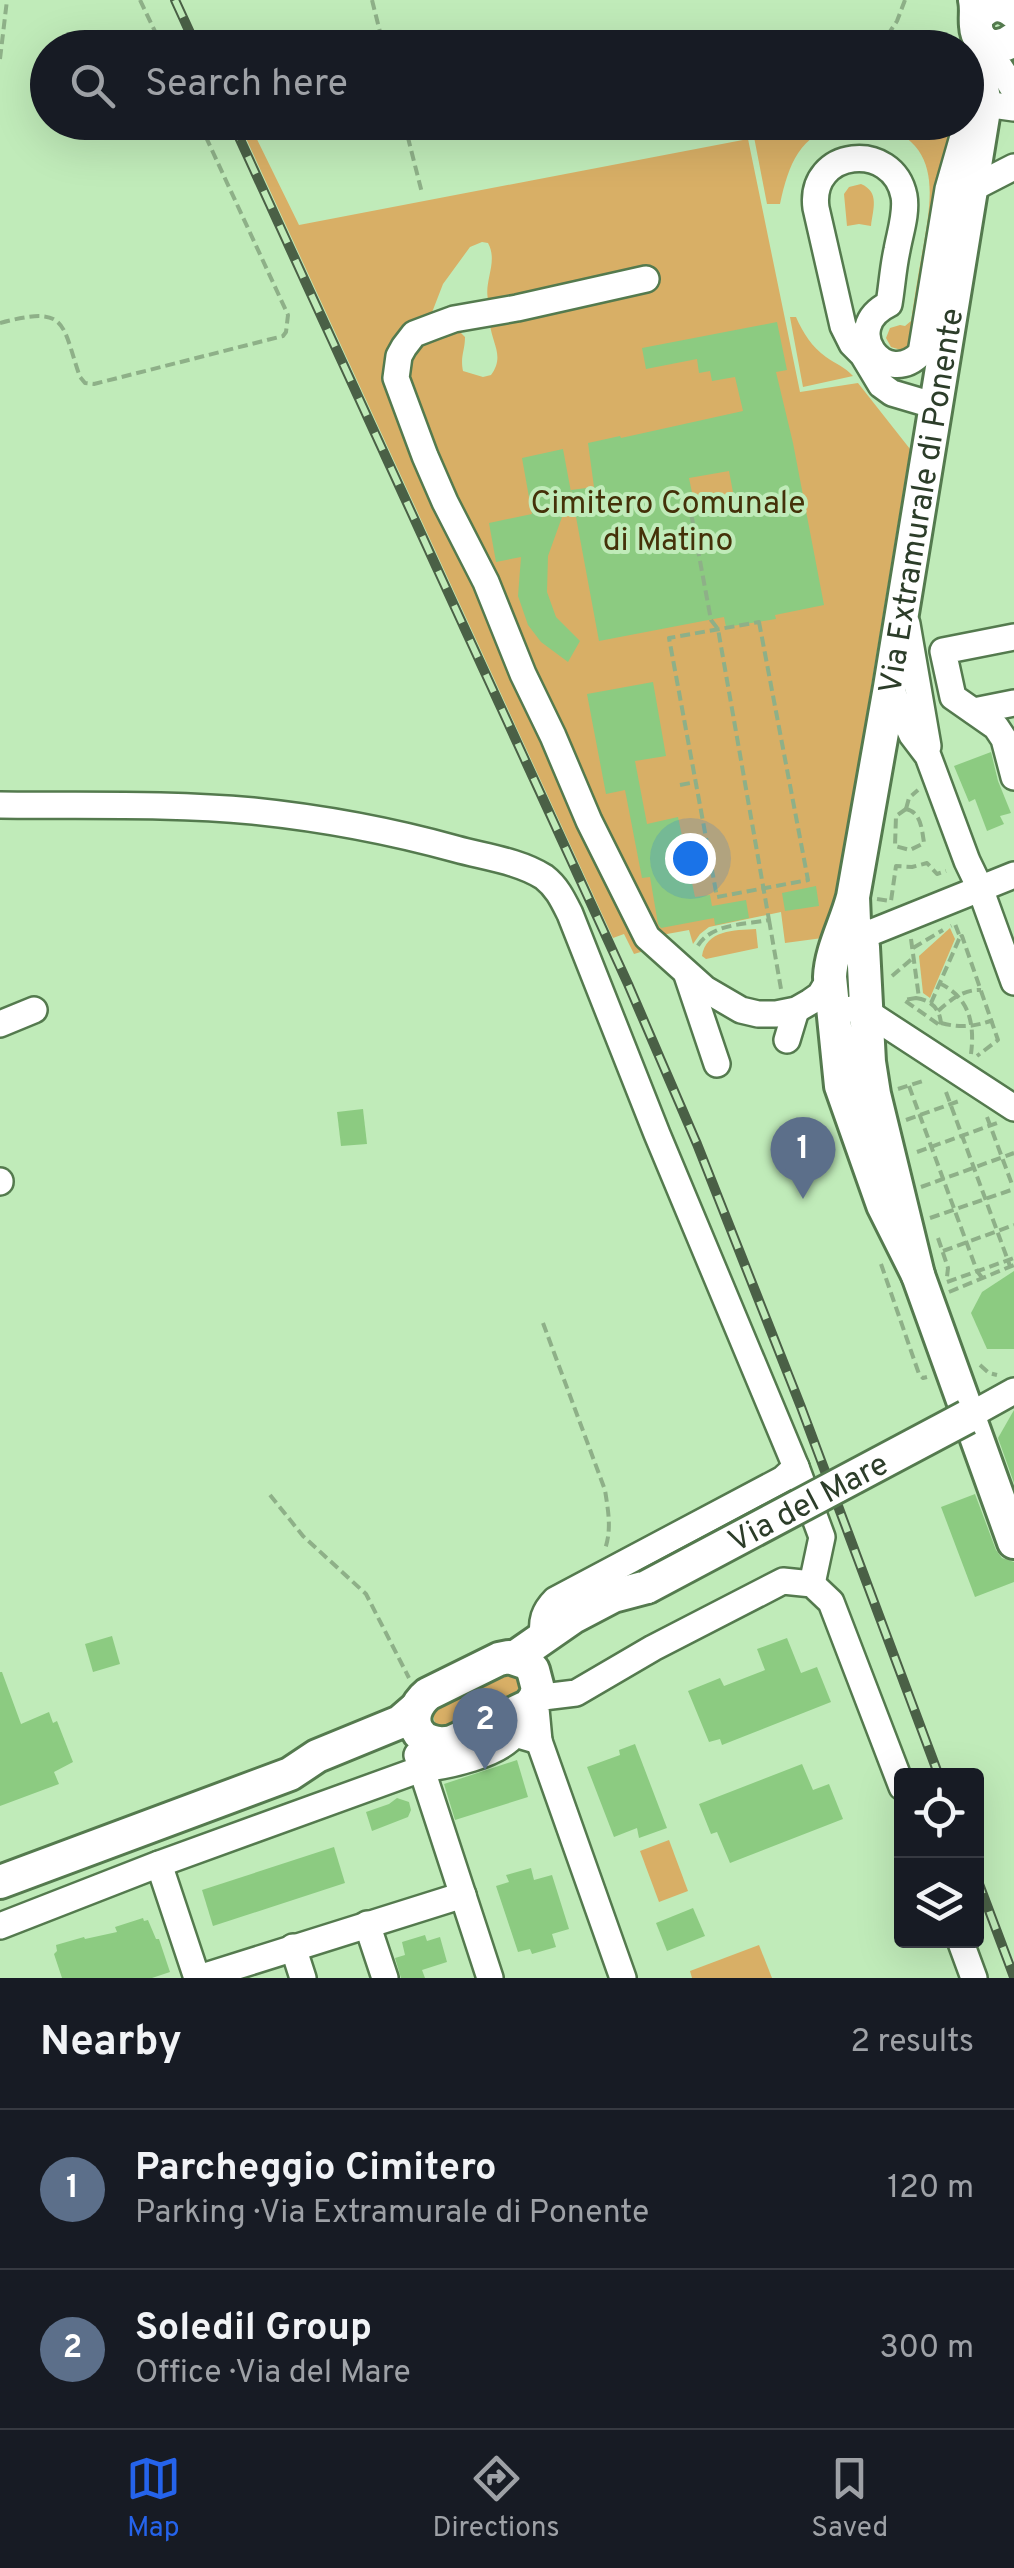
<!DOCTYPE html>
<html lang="en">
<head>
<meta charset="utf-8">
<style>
  body { margin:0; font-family:Overpass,sans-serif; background:#242831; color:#f1f3f6 }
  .controls { position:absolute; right:30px; bottom:30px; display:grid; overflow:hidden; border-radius:10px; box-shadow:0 10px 40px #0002 }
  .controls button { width:90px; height:90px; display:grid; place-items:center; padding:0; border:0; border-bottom:2px solid #363941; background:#171b24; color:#f1f3f6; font:50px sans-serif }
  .you { position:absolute; left:690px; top:858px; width:35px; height:35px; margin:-25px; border:8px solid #fff; border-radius:50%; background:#1a73e8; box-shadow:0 0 0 15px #1a73e833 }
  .badge { display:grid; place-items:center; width:65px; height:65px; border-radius:50%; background:#2563eb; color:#fff; font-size:32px; font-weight:700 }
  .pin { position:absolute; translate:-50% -82px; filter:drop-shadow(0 2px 5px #0008) }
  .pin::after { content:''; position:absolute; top:52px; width:35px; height:30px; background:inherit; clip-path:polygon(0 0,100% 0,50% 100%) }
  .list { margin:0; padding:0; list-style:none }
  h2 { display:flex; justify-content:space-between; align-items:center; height:130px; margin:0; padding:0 40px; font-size:42px }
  h2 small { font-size:32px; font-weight:400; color:#9ea1a6 }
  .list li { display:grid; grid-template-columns:65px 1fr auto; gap:30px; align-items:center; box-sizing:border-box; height:160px; padding:0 40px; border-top:2px solid #363941 }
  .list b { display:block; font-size:38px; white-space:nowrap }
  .list p { margin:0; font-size:32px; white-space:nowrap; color:#9ea1a6 }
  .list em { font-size:32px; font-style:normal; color:#9ea1a6 }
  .icon { flex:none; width:55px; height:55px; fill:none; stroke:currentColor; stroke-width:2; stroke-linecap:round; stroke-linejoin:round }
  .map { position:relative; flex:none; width:1014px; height:1978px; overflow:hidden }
  .search { position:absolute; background:#171b24; box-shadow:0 10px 40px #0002; left:30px; right:30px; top:30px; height:110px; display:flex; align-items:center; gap:25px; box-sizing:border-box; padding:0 35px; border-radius:55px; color:#9ea1a6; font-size:38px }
  .sheet { height:450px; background:#171b24 }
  nav { display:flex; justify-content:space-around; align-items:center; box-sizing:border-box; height:140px; border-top:2px solid #363941; background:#171b24; font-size:28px; color:#9ea1a6 }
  nav a { display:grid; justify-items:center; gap:5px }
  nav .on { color:#2563eb }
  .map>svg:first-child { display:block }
  .green { fill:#d8af66 }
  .building { fill:#8ccb81; fill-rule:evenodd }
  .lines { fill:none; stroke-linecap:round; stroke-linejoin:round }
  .minor-casing { stroke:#547a4e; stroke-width:30 }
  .major-casing { stroke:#547a4e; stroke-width:38 }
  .path { stroke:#8eb088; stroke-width:4; stroke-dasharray:10 5; stroke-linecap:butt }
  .minor { stroke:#fff; stroke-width:25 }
  .major { stroke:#fff; stroke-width:32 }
  .rail-casing { stroke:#4a6046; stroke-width:10 }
  .rail { stroke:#c0ebb9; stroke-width:6; stroke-dasharray:19; stroke-linecap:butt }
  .major-bridge-casing { stroke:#547a4e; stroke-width:38; stroke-linecap:butt }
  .major-bridge { stroke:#fff; stroke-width:32 }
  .labels { text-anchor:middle; stroke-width:8; stroke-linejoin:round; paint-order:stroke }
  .street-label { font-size:32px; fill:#2c3d29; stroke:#c0ebb9 }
  .park-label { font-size:32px; fill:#443109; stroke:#c0ebb9 }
</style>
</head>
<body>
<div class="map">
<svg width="1014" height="1978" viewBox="0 0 1014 1978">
  <rect width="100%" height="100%" fill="#c0ebb9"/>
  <g class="green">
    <path d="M 239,123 L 249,123 L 299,225 L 748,139 L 800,392 L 858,383 L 910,449 L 830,937 L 785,943 L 781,912 L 709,927 L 700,934 L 693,944 L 689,930 L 656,936 L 597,814 L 434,455 L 403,379 C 401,363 407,352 417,340 L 448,332 L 460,332 L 465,337 C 465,351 460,356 463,371 L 483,377 L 491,375 C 505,356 492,344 490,324 L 518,315 L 516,304 L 504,307 L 489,303 C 482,283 499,263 488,243 L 482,242 L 470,247 L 443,284 L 431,315 L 424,322 L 400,338 L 389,361 L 387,372 L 388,382 L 415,448 L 425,482 L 445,525 L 457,540 L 464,554 L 495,623 L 511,670 L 558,770 L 577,818 L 630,914 L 644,951 L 634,954 L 624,934 L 613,938 Z"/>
    <path d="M 831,123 L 842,123 C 799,136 789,163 780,204 L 767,204 L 754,137 Z"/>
    <path d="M 874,123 L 956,123 L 937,187 L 912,340 L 909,345 L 901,350 L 891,347 L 886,338 L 890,328 L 900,325 L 905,326 L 911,321 C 915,295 919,269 924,243 C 933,189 940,141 874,123 Z"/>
    <path d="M 861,184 C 880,192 873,209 871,226 L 859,224 L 847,226 L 844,194 L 849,187 Z"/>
    <path d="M 790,317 L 796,317 C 803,333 812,347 826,357 C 836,364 845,367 853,376 L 803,387 Z"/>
    <path d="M 950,928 L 955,939 L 930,998 L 923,993 L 919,956 Z"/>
    <path d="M 756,929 L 758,948 L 706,959 L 702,956 C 706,930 734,930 756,929 Z"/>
    <path d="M 508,1675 L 514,1675 L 519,1679 L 520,1684 L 517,1691 L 445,1727 L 435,1724 L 433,1714 L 437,1710 Z"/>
    <path d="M 669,1840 L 688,1891 L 659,1902 L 640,1851 Z"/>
    <path d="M 759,1945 L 772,1978 L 692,1978 L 690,1971 Z"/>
  </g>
  <g class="building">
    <path d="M 777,322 L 787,370 L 776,372 L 793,443 L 824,605 L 775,615 L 776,619 L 726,627 L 724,617 L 599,641 L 571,490 L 594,487 L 588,443 L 620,436 L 621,438 L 743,411 L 735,377 L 712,381 L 710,371 L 699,373 L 697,359 L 646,369 L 642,348 ZM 729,471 L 735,503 L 696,512 L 689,478 Z"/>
    <path d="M 563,449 L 571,492 L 548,556 L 547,592 L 556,617 L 580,641 L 568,662 L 541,642 L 528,625 L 518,596 L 521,557 L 496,562 L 489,523 L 532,514 L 522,458 Z"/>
    <path d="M 653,682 L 666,756 L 635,761 L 647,824 L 678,817 L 695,897 L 710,895 L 712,906 L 746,900 L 749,918 L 715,925 L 714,918 L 661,928 L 658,924 L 650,877 L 642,878 L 625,790 L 606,794 L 587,694 Z"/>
    <path d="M 991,752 L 998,781 L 1011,813 L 1000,816 L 1004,824 L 987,831 L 975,799 L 969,802 L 954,766 Z"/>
    <path d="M 816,886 L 819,906 L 785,911 L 782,893 Z"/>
    <path d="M 363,1109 L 367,1144 L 341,1146 L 337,1112 Z"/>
    <path d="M 1014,1271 L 1014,1349 L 987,1349 L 971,1313 L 982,1292 Z"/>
    <path d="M 1014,1410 L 1014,1483 L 998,1438 Z"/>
    <path d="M 975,1494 L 996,1550 L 1002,1558 L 1014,1562 L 1014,1582 L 975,1597 L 941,1507 Z"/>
    <path d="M 112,1636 L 120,1664 L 93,1672 L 85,1644 Z"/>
    <path d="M 787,1638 L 801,1673 L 817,1667 L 831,1702 L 722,1745 L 720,1739 L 709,1742 L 688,1691 L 720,1678 L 724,1686 L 765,1670 L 757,1649 Z"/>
    <path d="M 0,1672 L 2,1672 L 21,1724 L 49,1712 L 53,1723 L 57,1721 L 73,1762 L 54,1772 L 59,1784 L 0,1806 Z"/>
    <path d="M 635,1744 L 667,1828 L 639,1838 L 637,1828 L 614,1837 L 587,1767 L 620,1755 L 619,1750 Z"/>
    <path d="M 517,1760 L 528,1797 L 455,1820 L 444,1784 Z"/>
    <path d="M 802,1764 L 813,1790 L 829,1784 L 843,1819 L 730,1863 L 717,1832 L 711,1834 L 699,1804 Z"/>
    <path d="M 397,1798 L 409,1802 L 411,1810 L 408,1817 L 372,1831 L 366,1812 L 389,1804 Z"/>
    <path d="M 334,1847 L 345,1883 L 213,1926 L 202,1890 Z"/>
    <path d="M 531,1868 L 534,1880 L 552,1875 L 569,1929 L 552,1934 L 556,1947 L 532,1954 L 530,1949 L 518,1952 L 496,1886 L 509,1882 L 506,1875 Z"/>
    <path d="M 693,1908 L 705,1936 L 667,1951 L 656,1923 Z"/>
    <path d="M 143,1918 L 144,1921 L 148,1920 L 156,1939 L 159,1939 L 170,1972 L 152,1978 L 62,1978 L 54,1954 L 57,1951 L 56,1945 L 84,1937 L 85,1939 L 117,1932 L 115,1927 Z"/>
    <path d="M 425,1935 L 427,1941 L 440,1937 L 447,1962 L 422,1970 L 425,1978 L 401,1978 L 395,1958 L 405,1955 L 402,1942 Z"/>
  </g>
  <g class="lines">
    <g class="minor-casing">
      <g id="minor">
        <path d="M 1001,69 L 1014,90"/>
        <path d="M 971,189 L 1014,167"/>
        <path d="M 646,279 L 517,308 L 454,319 L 435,326 L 414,334 L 404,347 L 399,356 L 396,378 L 425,456 L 445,502 L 486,582 L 523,674 L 553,736 L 589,821 L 647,937 L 705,989 L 741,1010 L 758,1014 L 776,1014 L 796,1010 L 810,1002 L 820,995 L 826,985 L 829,972"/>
        <path d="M 936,406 L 892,393 L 881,385 L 863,355 L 852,344 L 843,326 L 816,208 C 808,149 893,140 904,196 C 907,213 900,233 897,250 C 893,268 892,286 889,304 C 839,328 885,390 921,353 L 948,189 L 962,140 L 985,104 L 1014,108"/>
        <path d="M 907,624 L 928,746"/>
        <path d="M 1014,637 L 943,651 L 953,697 L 996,727 L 1004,739 L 1014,777"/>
        <path d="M 890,687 L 912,735 L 928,756 L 967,861 L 980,888 L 1014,982"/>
        <path d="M 974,711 L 1014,703"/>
        <path d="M 0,805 C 84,806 169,803 253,811 C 321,818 391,831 456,849 C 485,857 519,861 544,877 C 557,887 563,900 570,914 L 657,1134 L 796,1467 L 822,1537 L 812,1584"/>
        <path d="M 846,937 L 860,937 L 1014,875"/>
        <path d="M 687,975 L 717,1064"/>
        <path d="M 852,1009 L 873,1016 L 1014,1108"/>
        <path d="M 0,1024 L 34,1010"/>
        <path d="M 787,1040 L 796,1010"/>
        <path d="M 0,1181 L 0,1182"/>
        <path d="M 967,1417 L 1014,1391"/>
        <path d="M 543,1637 C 541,1621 544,1611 555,1600 L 783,1479 L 796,1467"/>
        <path d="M 502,1718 L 515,1734 L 539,1741 L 535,1698 L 576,1693 L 653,1648 L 783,1581 L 812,1584 L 831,1602 L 902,1787"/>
        <path d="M 539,1741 L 623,1978"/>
        <path d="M 417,1755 L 490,1978"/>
        <path d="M 159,1864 L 197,1978"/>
        <path d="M 367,1924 L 385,1978"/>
        <path d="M 0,1926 L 159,1864 L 421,1769 C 448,1766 499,1755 515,1734"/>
        <path d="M 960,1940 L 974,1978"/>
        <path d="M 293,1947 L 303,1978"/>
        <path d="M 199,1978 L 463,1895"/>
      </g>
    </g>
    <g class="major-casing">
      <g id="major">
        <path d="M 975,0 C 977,9 975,17 976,26 C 977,48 1000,51 1014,39"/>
        <path d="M 977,17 C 988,4 1000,1 1014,12"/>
        <path id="s1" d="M 853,897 L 854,922 L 863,947 L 869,1062 L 874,1094 L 918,1275 L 883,1205 L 841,1086 L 830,977 C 831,950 846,924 853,897 L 890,687 L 985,104 L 981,82 L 980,38"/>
        <path d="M 918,1275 L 1014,1542"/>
        <path d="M 509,1657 L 527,1663 L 533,1670 L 538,1689 L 535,1698 L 529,1706 L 452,1742 C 417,1750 401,1716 428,1694 L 499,1659 Z"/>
        <path d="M 514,1658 L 573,1617 L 613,1596 L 647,1587"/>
        <path d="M 0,1882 L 290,1774 L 317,1756 L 400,1722 L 415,1709"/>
      </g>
    </g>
    <g class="path">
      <path d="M 140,0 L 163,48"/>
      <path d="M 372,0 L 384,48"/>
      <path d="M 879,48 L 897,21 L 905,0"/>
      <path d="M 0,59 L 7,0"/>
      <path d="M 404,122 L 422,193"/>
      <path d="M 779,122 L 779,126"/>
      <path d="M 0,323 C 68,305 61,322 80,377 L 85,383 L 94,384 L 283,336 L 286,332 L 288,315 L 199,122"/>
      <path d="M 689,502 L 711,620 L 718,629 L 769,920 C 744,925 709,923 696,949"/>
      <path d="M 759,622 L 808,880 L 717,897 L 669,638 Z"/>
      <path d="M 680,785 L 696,782"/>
      <path d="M 906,809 C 921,812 922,830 924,843 L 910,850 L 895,846 L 896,816 Z"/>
      <path d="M 906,809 L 909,798 L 918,790"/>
      <path d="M 877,899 L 891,901 L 896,866 L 912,867 L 927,863 L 937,874 L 946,871"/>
      <path d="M 769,920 L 781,989"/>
      <path d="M 960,937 L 962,936 L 998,1040 L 977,1056"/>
      <path d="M 911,939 L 919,998"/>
      <path d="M 913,948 L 943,930"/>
      <path d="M 892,976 L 914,957"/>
      <path d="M 939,983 C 969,997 975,1023 971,1054"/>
      <path d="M 916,998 C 932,1000 941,1010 941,1026 L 904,1000 Z"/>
      <path d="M 931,1003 L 960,937 L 955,924 L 951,926"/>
      <path d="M 938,1011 C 950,1000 964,989 981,990"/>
      <path d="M 941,1023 C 960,1028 974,1027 993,1020"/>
      <path d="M 909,1086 L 977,1271 L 983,1279"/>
      <path d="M 898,1089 L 926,1080"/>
      <path d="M 946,1092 L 1010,1266"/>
      <path d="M 987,1117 L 1013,1187"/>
      <path d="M 906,1120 L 962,1100"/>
      <path d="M 917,1152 L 997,1123"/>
      <path d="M 921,1187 L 1014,1153"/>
      <path d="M 930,1218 L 1014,1189"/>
      <path d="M 938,1238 L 948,1268 L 947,1277"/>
      <path d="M 943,1251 L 1014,1225"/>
      <path d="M 881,1264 L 919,1374 L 923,1378 L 927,1377"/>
      <path d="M 947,1282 L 1014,1258"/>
      <path d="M 949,1292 L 1014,1265"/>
      <path d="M 543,1323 L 605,1490 C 608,1510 612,1529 605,1549"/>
      <path d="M 980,1365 L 989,1373 L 997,1375"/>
      <path d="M 270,1495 L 303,1536 L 366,1594 L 409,1678"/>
    </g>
    <use href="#minor" class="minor"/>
    <use href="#major" class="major"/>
    <g class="rail-casing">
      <g id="rail">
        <path d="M 175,0 L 197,48"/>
        <path d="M 232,122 L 628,984 L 697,1144 L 801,1407 L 939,1776"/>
        <path d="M 976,1876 L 1014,1977"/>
      </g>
    </g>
    <use href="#rail" class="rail"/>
    <g class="major-bridge-casing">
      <g id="major-bridge">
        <path id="s2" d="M 647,1587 L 967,1417"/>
      </g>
    </g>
    <use href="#major-bridge" class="major-bridge"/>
  </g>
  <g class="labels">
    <g class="street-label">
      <text dy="11" stroke="none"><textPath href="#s1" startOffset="1185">Via Extramurale di Ponente</textPath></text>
      <text dy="11" stroke="none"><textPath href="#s2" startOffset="182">Via del Mare</textPath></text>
    </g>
    <g class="park-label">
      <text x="668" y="513">Cimitero Comunale<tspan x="668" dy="37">di Matino</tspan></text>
    </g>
  </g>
</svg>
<div class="controls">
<button><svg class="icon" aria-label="locate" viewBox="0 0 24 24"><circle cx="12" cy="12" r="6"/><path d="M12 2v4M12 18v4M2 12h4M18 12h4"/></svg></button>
<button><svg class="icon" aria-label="layers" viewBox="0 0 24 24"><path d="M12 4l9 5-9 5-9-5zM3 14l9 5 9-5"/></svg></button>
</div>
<div class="you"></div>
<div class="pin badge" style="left:803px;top:1199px;background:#5c6f8a">1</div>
<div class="pin badge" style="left:485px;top:1770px;background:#5c6f8a">2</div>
<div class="search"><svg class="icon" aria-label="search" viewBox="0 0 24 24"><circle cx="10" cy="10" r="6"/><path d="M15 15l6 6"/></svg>Search here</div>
</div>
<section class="sheet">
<h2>Nearby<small>2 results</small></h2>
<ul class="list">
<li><span class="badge" style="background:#5c6f8a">1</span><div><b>Parcheggio Cimitero</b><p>Parking · Via Extramurale di Ponente</p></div><em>120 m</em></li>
<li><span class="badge" style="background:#5c6f8a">2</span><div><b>Soledil Group</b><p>Office · Via del Mare</p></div><em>300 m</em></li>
</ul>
</section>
<nav>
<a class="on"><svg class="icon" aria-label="map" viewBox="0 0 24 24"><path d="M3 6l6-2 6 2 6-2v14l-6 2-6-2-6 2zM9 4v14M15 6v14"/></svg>Map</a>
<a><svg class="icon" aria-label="directions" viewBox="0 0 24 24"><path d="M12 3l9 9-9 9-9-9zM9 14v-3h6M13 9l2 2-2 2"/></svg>Directions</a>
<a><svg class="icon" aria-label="saved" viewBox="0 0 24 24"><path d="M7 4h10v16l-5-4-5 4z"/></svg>Saved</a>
</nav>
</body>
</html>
